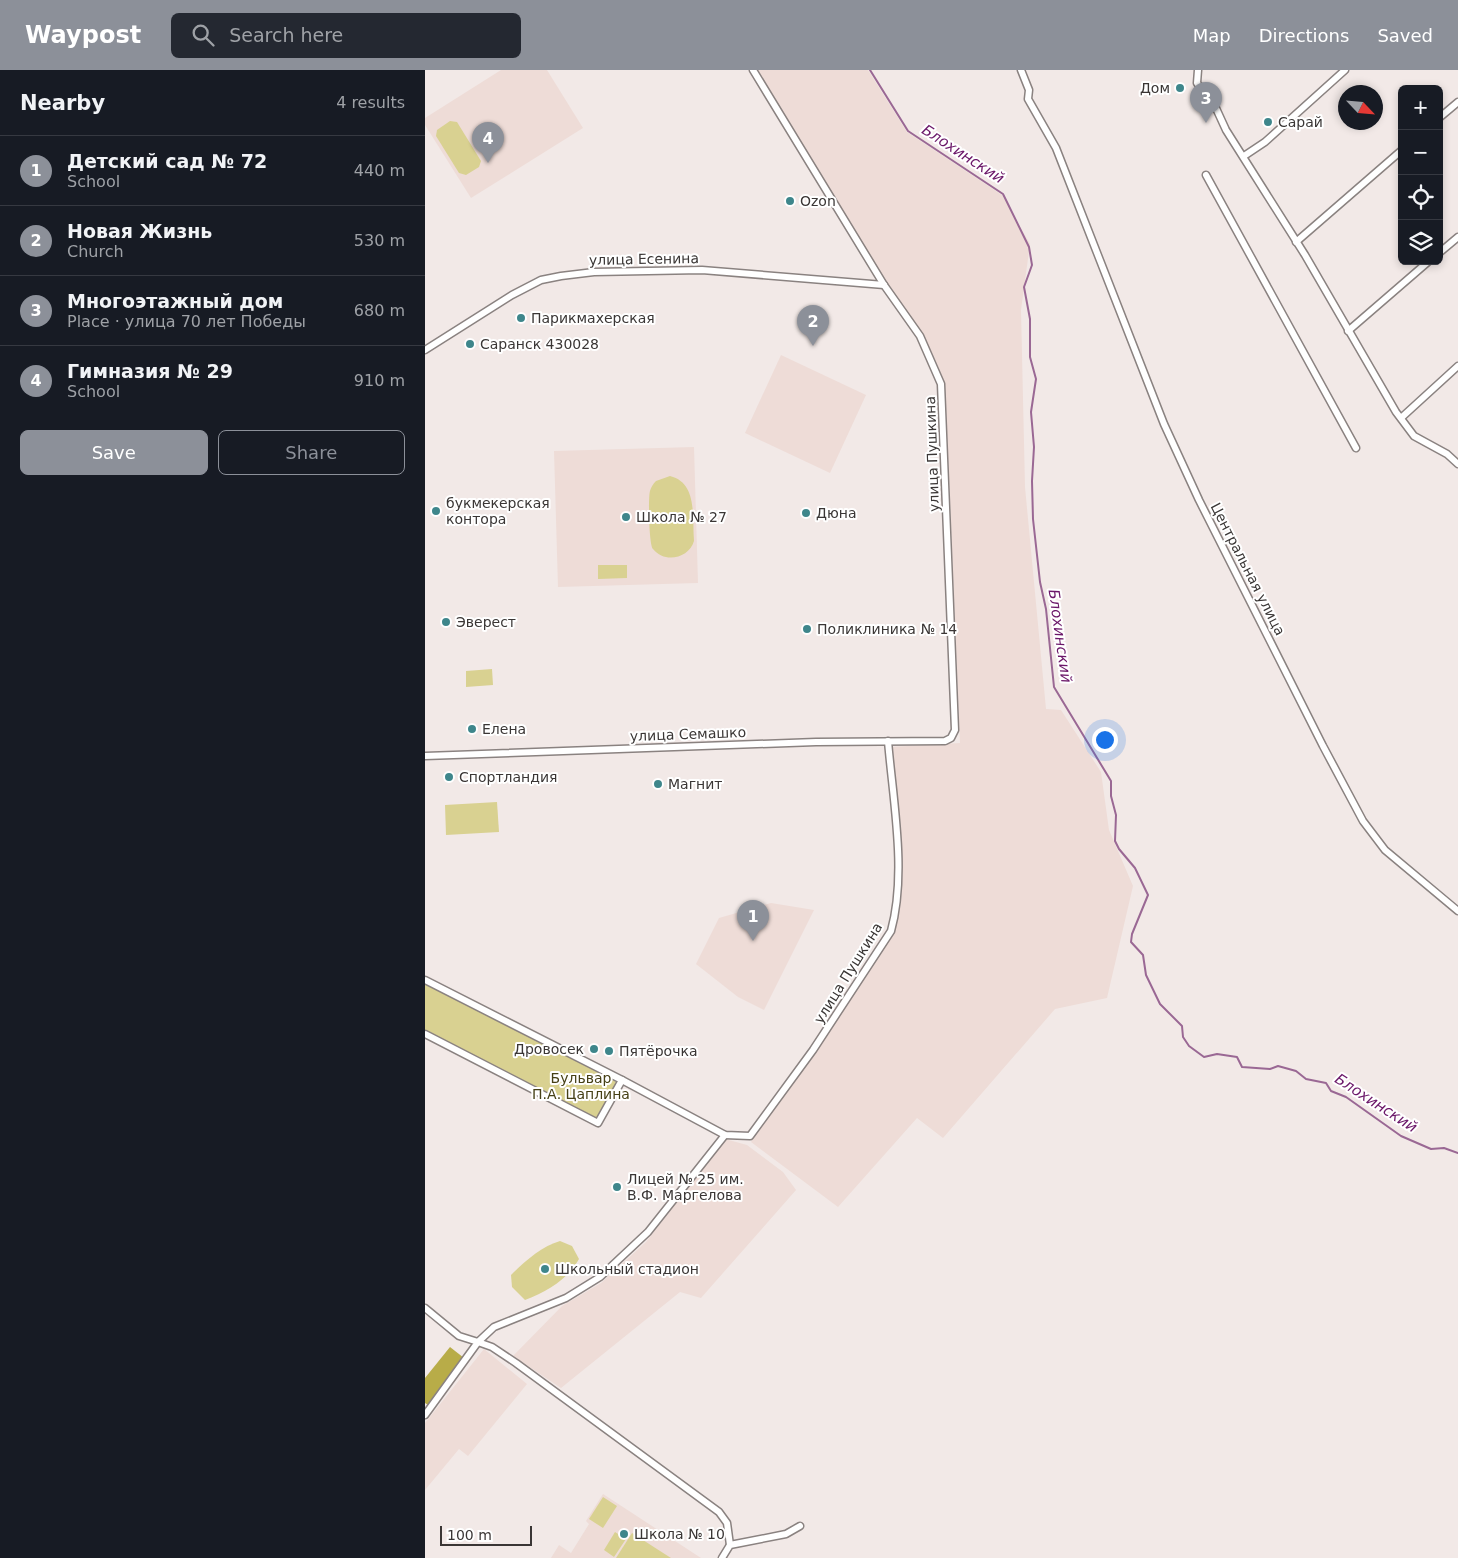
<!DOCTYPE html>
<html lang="en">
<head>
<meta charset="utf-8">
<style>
  body { margin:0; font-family:"DejaVu Sans",sans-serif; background:#242831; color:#f1f3f6 }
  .controls { position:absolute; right:15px; top:15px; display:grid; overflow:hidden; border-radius:8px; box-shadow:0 2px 8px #0003 }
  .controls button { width:45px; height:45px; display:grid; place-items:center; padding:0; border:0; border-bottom:1px solid #363941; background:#171b24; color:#f1f3f6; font:25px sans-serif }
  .compass { position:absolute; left:913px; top:15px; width:45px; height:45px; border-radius:50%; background:#171b24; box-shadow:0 2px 8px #0003; rotate:116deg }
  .scale { position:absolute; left:15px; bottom:12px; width:92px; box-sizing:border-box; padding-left:5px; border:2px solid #3a3635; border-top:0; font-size:14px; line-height:18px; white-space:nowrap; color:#3a3635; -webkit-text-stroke:4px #fff; paint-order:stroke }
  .you { position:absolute; left:679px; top:669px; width:18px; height:18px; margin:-12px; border:4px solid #fff; border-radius:50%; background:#1a73e8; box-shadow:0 0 0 8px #1a73e833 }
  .badge { display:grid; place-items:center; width:32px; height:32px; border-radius:50%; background:#8c9099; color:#fff; font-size:16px; font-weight:700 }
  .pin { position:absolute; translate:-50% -41px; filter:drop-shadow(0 1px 2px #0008) }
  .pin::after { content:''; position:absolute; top:26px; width:18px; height:15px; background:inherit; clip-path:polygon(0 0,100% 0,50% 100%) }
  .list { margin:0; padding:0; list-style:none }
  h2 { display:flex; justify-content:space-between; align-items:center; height:65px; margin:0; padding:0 20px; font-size:21px }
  h2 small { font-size:16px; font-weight:400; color:#9ea1a6 }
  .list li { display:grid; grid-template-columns:32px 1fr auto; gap:15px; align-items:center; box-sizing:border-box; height:70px; padding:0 20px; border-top:1px solid #363941 }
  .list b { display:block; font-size:19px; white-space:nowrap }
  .list p { margin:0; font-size:16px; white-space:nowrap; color:#9ea1a6 }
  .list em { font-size:16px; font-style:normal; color:#9ea1a6 }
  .actions { display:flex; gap:10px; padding:15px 20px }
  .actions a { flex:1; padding:11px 0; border:1px solid #8c9099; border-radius:8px; text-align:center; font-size:18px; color:#8c9099 }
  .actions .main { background:#8c9099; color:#fff }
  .icon { flex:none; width:28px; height:28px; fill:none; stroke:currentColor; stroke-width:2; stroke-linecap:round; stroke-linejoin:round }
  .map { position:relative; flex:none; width:1033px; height:1488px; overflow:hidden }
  header { display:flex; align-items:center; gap:30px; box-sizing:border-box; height:70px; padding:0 25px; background:#8c9099; color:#fff }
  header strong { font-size:24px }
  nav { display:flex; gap:28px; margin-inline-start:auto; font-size:18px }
  .search { width:350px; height:45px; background:#242831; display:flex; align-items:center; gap:12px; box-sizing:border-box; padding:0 18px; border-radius:8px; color:#9ea1a6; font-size:19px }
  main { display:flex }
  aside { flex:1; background:#171b24 }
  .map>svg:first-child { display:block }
  .built { fill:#eedcd7 }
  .green { fill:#d9d191 }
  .forest { fill:#b8ac48 }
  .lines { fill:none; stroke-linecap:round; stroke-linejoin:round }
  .stream { stroke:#9a6894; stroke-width:2 }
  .street-casing { stroke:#8a8280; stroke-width:9 }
  .street { stroke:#fff; stroke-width:6 }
  .poi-dot { fill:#3e868b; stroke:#fff; stroke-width:2 }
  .labels { text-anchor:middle; stroke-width:4; stroke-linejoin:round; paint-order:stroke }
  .poi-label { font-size:14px; fill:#3a3635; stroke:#fff; text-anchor:start }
  .street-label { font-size:14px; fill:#3a3635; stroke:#fff }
  .park-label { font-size:14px; fill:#464016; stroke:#fff }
  .water-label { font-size:15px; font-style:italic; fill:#6b1769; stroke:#fff }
</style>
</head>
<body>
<header>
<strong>Waypost</strong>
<div class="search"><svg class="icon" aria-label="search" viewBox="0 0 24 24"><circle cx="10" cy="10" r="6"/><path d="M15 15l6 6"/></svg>Search here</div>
<nav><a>Map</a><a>Directions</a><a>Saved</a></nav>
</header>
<main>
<aside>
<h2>Nearby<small>4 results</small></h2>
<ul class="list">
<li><span class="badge">1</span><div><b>Детский сад № 72</b><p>School</p></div><em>440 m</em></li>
<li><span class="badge">2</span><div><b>Новая Жизнь</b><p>Church</p></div><em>530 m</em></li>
<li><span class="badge">3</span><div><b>Многоэтажный дом</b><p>Place · улица 70 лет Победы</p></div><em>680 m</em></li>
<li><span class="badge">4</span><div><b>Гимназия № 29</b><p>School</p></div><em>910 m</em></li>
</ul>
<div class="actions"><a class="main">Save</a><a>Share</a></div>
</aside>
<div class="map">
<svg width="1033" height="1488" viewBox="0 0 1033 1488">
  <rect width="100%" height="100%" fill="#f2e9e7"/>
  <g class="built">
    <path d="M 76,0 L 122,0 L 158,58 L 46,128 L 0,55 L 0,48 Z"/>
    <path d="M 332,0 L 443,0 L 482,62 L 577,125 L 605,174 L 596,240 L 600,417 L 621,639 L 636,640 L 676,702 L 684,760 L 708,816 L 682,928 L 630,939 L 518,1068 L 492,1048 L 413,1137 L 326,1072 L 391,982 L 450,890 L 473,842 L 465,677 L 535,673 L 521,335 L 519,314 L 513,296 L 497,263 L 460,212 Z"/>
    <path d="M 356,285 L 441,325 L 405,403 L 320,363 Z"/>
    <path d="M 269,377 L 273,513 L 133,517 L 129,381 Z"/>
    <path d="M 346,833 L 389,840 L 339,940 L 313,927 L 271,894 L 294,848 Z"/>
    <path d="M 300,1069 L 322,1075 L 358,1102 L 371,1120 L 276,1228 L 255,1222 L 136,1318 L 88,1286 L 137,1236 L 176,1213 L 221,1172 Z"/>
    <path d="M 59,1279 L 102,1314 L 43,1386 L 34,1379 L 0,1420 L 0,1353 Z"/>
    <path d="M 178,1424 L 276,1488 L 126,1488 L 134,1475 L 146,1483 L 164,1454 L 161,1451 Z"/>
  </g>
  <g class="green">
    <path d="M 25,51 L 32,52 L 56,91 L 54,97 L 41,105 L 34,103 L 11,66 L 12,60 Z"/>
    <path d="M 245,406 C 273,413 267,447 269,471 C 264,488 240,494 228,479 C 224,474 223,428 225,421 C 226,417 228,414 231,411 Z"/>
    <path d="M 173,495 L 202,495 L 202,508 L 173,509 Z"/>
    <path d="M 67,599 L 68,615 L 41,617 L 41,601 Z"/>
    <path d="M 72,732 L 74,762 L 21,765 L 20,735 Z"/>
    <path d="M 0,913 L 190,1009 L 191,1014 L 173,1047 L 167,1047 L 0,961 Z"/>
    <path d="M 135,1171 L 147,1176 L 154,1189 C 142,1210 123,1221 100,1230 L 87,1217 L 86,1205 C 99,1192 117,1176 135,1171 Z"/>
    <path d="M 178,1427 L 192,1436 L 178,1458 L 164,1449 Z"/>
    <path d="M 190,1462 L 201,1469 L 189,1487 L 179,1480 Z"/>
    <path d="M 207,1463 L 246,1488 L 191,1488 Z"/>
  </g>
  <path class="forest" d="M 25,1277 L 39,1288 L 3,1335 L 0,1333 L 0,1308 Z"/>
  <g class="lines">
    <path class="stream" d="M 445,0 L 483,61 L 578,124 L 604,177 L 607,195 L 599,217 L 605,249 L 605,287 L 611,309 L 606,342 L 609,377 L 607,411 L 608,449 L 615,512 L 621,539 L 629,617 L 686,711 L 686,726 L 691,745 L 690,771 L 694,779 L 710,798 L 723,825 L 707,864 L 706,872 L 718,885 L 721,905 L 735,934 L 757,956 L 758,967 L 764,976 L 779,987 L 792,984 L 812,987 L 817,997 L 845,999 L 853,996 L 871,1001 L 881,1009 L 901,1013 L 906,1021 L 921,1027 L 976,1066 L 1006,1079 L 1019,1078 L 1033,1083"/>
    <g class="street-casing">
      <g id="street">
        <path d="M 596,0 L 604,20 L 603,29 L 631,78 L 739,354 L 774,430 L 898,676 L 938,751 L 960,780 L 1033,841"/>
        <path d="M 773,0 L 772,13 L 790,36 L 801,60 L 880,185 L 971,342 L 989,366 L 1022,384 L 1033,394"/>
        <path d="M 1014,48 L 1033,32"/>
        <path d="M 819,86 L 840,72 L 920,0"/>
        <path d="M 781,105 L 931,378"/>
        <path d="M 871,172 L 977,80"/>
        <path d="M 1014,183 L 1033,167"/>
        <path d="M 923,261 L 1004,191"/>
        <path d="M 0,280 L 87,225 L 116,210 L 136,206 L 169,202 L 277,200 L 459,215"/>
        <path d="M 976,348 L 1033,296"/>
        <path d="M 0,686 L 391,672 L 520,671 L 526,668 L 530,660 L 516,314 L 495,266 L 459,215 L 328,0"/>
        <path d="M 0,910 L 197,1010 L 173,1053 L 0,964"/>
        <path d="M 197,1010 L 300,1065 L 325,1066 L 388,980 L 466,861 C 482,803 468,731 463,671"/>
        <path d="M 300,1065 L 223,1162 L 175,1207 L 141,1228 L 69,1257 L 53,1272 L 67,1277 L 91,1293 L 294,1442 L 302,1453 L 305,1475"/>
        <path d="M 0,1238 L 34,1266 L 53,1272 L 0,1345"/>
        <path d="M 297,1488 L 305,1475 L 361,1464 L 375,1456"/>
      </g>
    </g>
    <use href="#street" class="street"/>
  </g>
  <g class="poi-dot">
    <circle cx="755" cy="18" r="5"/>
    <circle cx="843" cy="52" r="5"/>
    <circle cx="365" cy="131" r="5"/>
    <circle cx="96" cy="248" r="5"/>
    <circle cx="45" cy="274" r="5"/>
    <circle cx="11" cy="441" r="5"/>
    <circle cx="381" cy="443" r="5"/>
    <circle cx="201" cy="447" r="5"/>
    <circle cx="21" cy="552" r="5"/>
    <circle cx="382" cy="559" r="5"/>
    <circle cx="47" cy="659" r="5"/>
    <circle cx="24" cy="707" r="5"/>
    <circle cx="233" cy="714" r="5"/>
    <circle cx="169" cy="979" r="5"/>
    <circle cx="184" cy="981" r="5"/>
    <circle cx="192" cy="1117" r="5"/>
    <circle cx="120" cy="1199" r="5"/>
    <circle cx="199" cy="1464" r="5"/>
  </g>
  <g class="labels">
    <g class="poi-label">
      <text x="745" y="23" text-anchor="end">Дом</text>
      <text x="853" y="57">Сарай</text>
      <text x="375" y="136">Ozon</text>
      <text x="106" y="253">Парикмахерская</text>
      <text x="55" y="279">Саранск 430028</text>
      <text x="21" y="438">букмекерская<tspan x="21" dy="16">контора</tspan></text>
      <text x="391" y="448">Дюна</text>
      <text x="211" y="452">Школа № 27</text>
      <text x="31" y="557">Эверест</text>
      <text x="392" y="564">Поликлиника № 14</text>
      <text x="57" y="664">Елена</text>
      <text x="34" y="712">Спортландия</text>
      <text x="243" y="719">Магнит</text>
      <text x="159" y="984" text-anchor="end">Дровосек</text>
      <text x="194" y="986">Пятёрочка</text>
      <text x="202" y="1114">Лицей № 25 им.<tspan x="202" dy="16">В.Ф. Маргелова</tspan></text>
      <text x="130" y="1204">Школьный стадион</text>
      <text x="209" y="1469">Школа № 10</text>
    </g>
    <g class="street-label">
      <text transform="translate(219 189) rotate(-1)" y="5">улица Есенина</text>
      <text transform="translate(507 384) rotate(-92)" y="5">улица Пушкина</text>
      <text transform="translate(823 499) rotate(63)" y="5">Центральная улица</text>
      <text transform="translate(263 664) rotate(-2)" y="5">улица Семашко</text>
      <text transform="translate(423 903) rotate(-58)" y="5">улица Пушкина</text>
    </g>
    <g class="park-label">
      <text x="156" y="1013">Бульвар<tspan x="156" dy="16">П.А. Цаплина</tspan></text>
    </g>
    <g class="water-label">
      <text transform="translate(538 84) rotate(33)" y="5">Блохинский</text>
      <text transform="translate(635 566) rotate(82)" y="5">Блохинский</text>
      <text transform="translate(951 1033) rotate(33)" y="5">Блохинский</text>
    </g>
  </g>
</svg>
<div class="controls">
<button>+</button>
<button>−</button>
<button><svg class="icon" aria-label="locate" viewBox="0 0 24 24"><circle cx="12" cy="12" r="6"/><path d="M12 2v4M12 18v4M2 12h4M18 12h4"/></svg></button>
<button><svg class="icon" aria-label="layers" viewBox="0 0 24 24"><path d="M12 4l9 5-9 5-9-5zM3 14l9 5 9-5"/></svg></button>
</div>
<svg class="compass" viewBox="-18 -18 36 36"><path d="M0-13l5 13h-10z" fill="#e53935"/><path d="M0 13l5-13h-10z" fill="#9ea1a6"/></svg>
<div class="scale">100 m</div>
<div class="you"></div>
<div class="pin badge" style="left:328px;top:871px">1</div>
<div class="pin badge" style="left:388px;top:276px">2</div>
<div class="pin badge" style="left:781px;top:53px">3</div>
<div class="pin badge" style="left:63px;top:93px">4</div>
</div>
</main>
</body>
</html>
